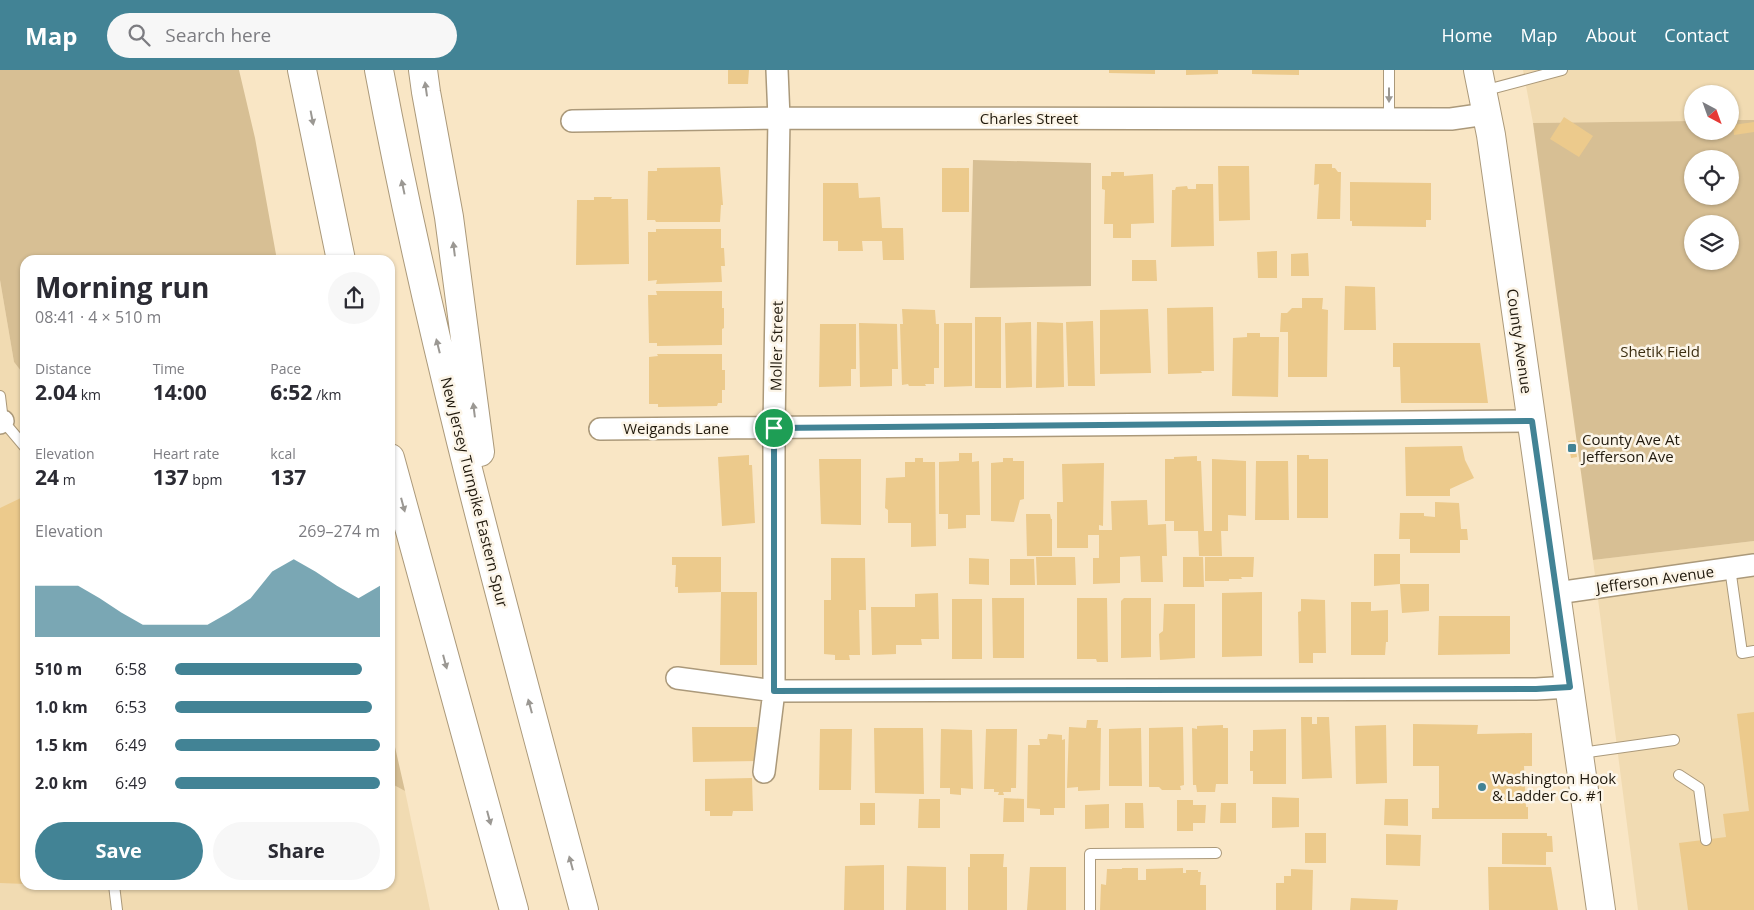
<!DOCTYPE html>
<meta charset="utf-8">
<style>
:root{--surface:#fff;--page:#f7f7f7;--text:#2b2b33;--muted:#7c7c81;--accent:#428395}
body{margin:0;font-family:"Open Sans",sans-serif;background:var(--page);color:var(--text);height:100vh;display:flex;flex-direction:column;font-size:19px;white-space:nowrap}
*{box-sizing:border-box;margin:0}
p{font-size:16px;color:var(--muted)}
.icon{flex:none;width:28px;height:28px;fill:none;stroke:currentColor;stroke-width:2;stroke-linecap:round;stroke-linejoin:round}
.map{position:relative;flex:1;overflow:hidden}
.details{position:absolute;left:20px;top:185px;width:375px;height:635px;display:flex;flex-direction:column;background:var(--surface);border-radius:15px;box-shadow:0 1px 4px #0004}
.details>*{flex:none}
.needle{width:32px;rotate:139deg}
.buttons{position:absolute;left:1684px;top:15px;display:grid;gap:10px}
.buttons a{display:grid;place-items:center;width:55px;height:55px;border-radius:50%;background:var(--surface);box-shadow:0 1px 4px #0004;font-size:25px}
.pin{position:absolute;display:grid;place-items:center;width:42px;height:42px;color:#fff;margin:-21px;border:2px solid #fff;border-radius:50%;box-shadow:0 1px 5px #0007}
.round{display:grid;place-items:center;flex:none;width:52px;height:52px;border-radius:26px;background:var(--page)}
.overview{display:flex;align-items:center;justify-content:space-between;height:85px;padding:0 15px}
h1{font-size:28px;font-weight:700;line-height:38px}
.figures{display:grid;grid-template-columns:repeat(3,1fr);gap:8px;height:85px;padding:5px 15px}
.figures div{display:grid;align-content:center}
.figures b{font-size:21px;font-weight:700}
.figures small{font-size:14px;font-weight:400}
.figures p{font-size:14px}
.chart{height:140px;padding:10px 15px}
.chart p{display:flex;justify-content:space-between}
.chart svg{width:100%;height:90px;margin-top:5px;fill:var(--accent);opacity:.7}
.cta{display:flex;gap:10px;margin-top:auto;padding:10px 15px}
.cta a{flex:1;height:58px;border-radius:30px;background:var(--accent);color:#fff;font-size:20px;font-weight:700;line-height:58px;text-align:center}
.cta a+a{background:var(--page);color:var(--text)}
ul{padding:0 15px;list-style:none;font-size:16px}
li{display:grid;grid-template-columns:80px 60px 1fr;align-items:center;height:38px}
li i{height:12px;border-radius:6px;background:var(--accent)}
header{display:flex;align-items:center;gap:30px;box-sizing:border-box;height:70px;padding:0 25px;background:var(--accent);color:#fff}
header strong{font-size:24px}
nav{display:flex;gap:28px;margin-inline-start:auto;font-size:18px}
.search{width:350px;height:45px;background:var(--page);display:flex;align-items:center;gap:12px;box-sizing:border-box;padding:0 18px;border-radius:28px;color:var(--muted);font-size:19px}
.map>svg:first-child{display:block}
.built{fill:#f1dbb2}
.green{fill:#d7bf94;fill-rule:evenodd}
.building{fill:#ecca8c}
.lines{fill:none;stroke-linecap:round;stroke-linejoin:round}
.lane-casing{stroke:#ab997a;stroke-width:12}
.street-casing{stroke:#ab997a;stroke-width:24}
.secondary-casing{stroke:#ab997a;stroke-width:30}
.highway-casing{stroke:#ab997a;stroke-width:30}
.lane{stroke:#fff;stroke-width:10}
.street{stroke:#fff;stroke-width:21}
.secondary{stroke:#fff;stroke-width:28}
.highway{stroke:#fff;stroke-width:28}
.oneway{fill:#9b9893}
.route-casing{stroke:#fff;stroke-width:10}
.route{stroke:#428395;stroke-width:6}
.poi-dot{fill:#428395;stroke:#fcf5e8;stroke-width:2}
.labels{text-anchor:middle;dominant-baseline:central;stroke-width:5;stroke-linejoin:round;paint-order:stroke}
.street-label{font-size:15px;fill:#211a0e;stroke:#fcf5e8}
.park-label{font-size:15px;fill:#3c2e12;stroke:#fcf5e8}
.poi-label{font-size:15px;fill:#211a0e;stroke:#fcf5e8;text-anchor:start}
</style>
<header>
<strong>Map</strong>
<div class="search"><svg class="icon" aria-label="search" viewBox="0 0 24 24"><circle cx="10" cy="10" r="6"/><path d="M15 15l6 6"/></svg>Search here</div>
<nav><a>Home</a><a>Map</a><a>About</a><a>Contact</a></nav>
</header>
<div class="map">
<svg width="1754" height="840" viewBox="0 0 1754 840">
<rect width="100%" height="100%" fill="#f9e6c5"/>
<path class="built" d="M 1523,0 L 1754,0 L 1754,50 L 1730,50 L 1730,24 L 1692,24 L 1692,51 L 1533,53 Z
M 0,210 L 14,292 L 25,306 L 25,815 L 390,815 L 390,713 L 405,721 L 430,840 L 0,840 Z
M 1754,471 L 1754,840 L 1638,840 L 1593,490 Z"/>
<path class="green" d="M 0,0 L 239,0 L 255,68 L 277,190 L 25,190 L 25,306 L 14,292 L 0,210 Z
M 1730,50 L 1754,50 L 1754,471 L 1593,490 L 1533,53 L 1692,51 L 1692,61 L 1730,61 ZM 1692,89 L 1730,89 L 1730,126 L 1692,126 ZM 1692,154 L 1730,154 L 1730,191 L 1692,191 Z
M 973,90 L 1091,93 L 1091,216 L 970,218 Z
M 390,655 L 405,721 L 390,713 Z"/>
<path class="building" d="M 728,0 L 749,0 L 748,14 L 728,14 Z
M 1109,0 L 1155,0 L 1155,4 L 1109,3 Z
M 1186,0 L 1218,0 L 1218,4 L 1186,5 Z
M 1252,0 L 1299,0 L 1299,5 L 1252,4 Z
M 1564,47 L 1593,66 L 1579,87 L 1550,69 Z
M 1754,52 L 1754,62 L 1734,65 L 1733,55 Z
M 1315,94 L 1332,94 L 1332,98 L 1335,98 L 1338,102 L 1341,102 L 1340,149 L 1317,149 L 1319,114 L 1314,115 Z
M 1218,96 L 1249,96 L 1250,150 L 1219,151 Z
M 720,97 L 723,135 L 721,135 L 720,152 L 656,152 L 655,150 L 647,150 L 648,101 L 657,101 L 657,98 Z
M 942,98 L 969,98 L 969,142 L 942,142 Z
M 1111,102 L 1124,102 L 1124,106 L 1153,104 L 1154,153 L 1131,154 L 1131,168 L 1113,168 L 1113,154 L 1104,154 L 1105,120 L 1102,119 L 1102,106 L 1111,106 Z
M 1350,112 L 1431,113 L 1431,150 L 1426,150 L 1426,157 L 1352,156 L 1352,151 L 1350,151 Z
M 823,113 L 858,113 L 859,128 L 880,127 L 882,158 L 903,158 L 904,190 L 883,190 L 882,171 L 862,171 L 863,181 L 838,181 L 838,171 L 823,171 Z
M 1196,114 L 1213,114 L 1214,176 L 1171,177 L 1172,120 L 1175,120 L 1176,117 L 1187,116 L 1188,119 L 1196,119 Z
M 594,127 L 612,127 L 611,129 L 628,129 L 629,194 L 576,195 L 577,130 L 594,130 Z
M 656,159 L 721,159 L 721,178 L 724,178 L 725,196 L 721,196 L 722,212 L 656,214 L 657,210 L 648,211 L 648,162 L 656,162 Z
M 1277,181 L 1277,208 L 1258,208 L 1257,182 Z
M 1308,183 L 1309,206 L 1291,206 L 1291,184 Z
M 1132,190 L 1156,190 L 1157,211 L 1132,211 Z
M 1345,216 L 1375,217 L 1376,260 L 1344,260 Z
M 656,221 L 722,221 L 722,238 L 724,238 L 724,258 L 722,259 L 722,275 L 657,276 L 657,273 L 649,273 L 648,225 L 657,225 Z
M 1302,228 L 1323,228 L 1322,239 L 1328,240 L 1327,307 L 1288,307 L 1288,262 L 1280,262 L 1281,243 L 1287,243 L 1292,238 L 1302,238 Z
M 1213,237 L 1214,301 L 1201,301 L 1202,303 L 1168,304 L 1167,238 Z
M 902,239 L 935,240 L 936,254 L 939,254 L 939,298 L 934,298 L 934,314 L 925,314 L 926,316 L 909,316 L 908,314 L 902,315 L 900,254 L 903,254 Z
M 1148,239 L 1151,303 L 1100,304 L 1100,240 Z
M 975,247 L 1001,247 L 1001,318 L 975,318 Z
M 1093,251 L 1095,316 L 1068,316 L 1066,252 Z
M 1031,252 L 1032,317 L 1006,318 L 1005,253 Z
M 1037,252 L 1063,253 L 1064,317 L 1036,318 Z
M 859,253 L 897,254 L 898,299 L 892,299 L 892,316 L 860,317 Z
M 944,253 L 972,253 L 972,316 L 944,317 Z
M 820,254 L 856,254 L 856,299 L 851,299 L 851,316 L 819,317 Z
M 1247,263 L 1260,263 L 1260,267 L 1279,267 L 1278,327 L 1232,326 L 1233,268 L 1247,267 Z
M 1393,273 L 1480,273 L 1488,333 L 1401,333 L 1400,297 L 1393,297 Z
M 657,284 L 722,284 L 722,300 L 725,300 L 725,320 L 722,320 L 722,333 L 718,333 L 717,336 L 658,337 L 658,334 L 649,334 L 649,287 L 658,286 Z
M 1575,370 L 1577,387 L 1571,388 L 1568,371 Z
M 1462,376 L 1465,390 L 1474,408 L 1450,419 L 1450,426 L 1406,426 L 1405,377 Z
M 959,383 L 972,383 L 972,392 L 979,391 L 980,445 L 966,445 L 966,458 L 948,459 L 948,444 L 939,444 L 939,392 L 959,391 Z
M 749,385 L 749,395 L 752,395 L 755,453 L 722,456 L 718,387 Z
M 1297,385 L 1309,385 L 1309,389 L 1328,389 L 1328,448 L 1297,448 Z
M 1197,386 L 1197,391 L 1201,391 L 1204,461 L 1212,461 L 1212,389 L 1246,391 L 1246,446 L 1228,445 L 1228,461 L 1221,461 L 1222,486 L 1199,486 L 1198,461 L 1174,461 L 1174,451 L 1165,451 L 1165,389 L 1174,389 L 1174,387 Z
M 915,388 L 923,388 L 923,392 L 935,392 L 936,476 L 911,477 L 911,453 L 888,453 L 888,440 L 885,438 L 886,408 L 905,407 L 905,392 L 915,392 Z
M 1003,388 L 1013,388 L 1013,391 L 1024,391 L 1024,429 L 1020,430 L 1014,452 L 991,451 L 991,393 L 1003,392 Z
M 819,389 L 861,389 L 861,455 L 821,454 Z
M 1256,391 L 1288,391 L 1289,450 L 1255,450 Z
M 1104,393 L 1103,456 L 1099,455 L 1099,460 L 1112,460 L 1111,431 L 1147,430 L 1148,455 L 1166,454 L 1167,486 L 1162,486 L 1163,512 L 1141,512 L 1140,486 L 1120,487 L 1120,513 L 1093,514 L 1093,488 L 1099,488 L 1099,465 L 1088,465 L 1088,478 L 1057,478 L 1057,432 L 1063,432 L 1062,394 Z
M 25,426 L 25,814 L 0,813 L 0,438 Z
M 1435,432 L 1459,433 L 1461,459 L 1467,459 L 1468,470 L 1460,470 L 1460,483 L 1410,483 L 1410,469 L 1399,469 L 1400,443 L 1424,443 L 1424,446 L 1435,447 Z
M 1026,444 L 1050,444 L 1051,449 L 1052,449 L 1052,486 L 1027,486 Z
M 1374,484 L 1400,484 L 1400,514 L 1374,516 Z
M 672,487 L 721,487 L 721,522 L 678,523 L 678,517 L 675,517 L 676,495 L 672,495 Z
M 1036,487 L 1075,487 L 1076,515 L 1037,515 Z
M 1183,487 L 1203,487 L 1204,517 L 1183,517 Z
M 1205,487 L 1254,487 L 1253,507 L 1241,507 L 1242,509 L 1229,509 L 1229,511 L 1205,511 Z
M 831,488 L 865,488 L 866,540 L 859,540 L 860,585 L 849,585 L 850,590 L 835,590 L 835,585 L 824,584 L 824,530 L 831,530 Z
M 969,488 L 989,489 L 989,515 L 969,514 Z
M 1010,489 L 1034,489 L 1035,515 L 1010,515 Z
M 1400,514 L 1429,514 L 1429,541 L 1402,543 Z
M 721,522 L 757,522 L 757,595 L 720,595 Z
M 1262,522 L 1262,586 L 1222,587 L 1222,523 Z
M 938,523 L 939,569 L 921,569 L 922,575 L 896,575 L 896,584 L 872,585 L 871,537 L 915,537 L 915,524 Z
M 992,528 L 1024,528 L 1024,588 L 993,588 Z
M 1077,528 L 1107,528 L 1108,592 L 1097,592 L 1096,589 L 1077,589 Z
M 1124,528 L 1151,528 L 1151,587 L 1121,588 L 1121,531 Z
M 952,529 L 982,529 L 982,589 L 952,589 Z
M 1301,529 L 1325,530 L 1326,583 L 1313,583 L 1313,593 L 1299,593 L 1298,542 L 1301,541 Z
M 1351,532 L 1371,532 L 1371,541 L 1388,540 L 1388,572 L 1386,572 L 1385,585 L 1351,585 Z
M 1164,534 L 1195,534 L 1195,588 L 1160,590 L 1159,564 L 1163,561 Z
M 1439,546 L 1510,546 L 1510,584 L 1438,585 Z
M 1754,642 L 1754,840 L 1688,840 L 1679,773 L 1726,767 L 1723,744 L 1749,741 L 1737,644 Z
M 1301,647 L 1312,647 L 1312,654 L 1317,654 L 1317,647 L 1329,647 L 1332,708 L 1302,709 Z
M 1087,650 L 1098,650 L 1097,658 L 1101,658 L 1100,720 L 1078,721 L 1078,717 L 1067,718 L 1069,657 L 1086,658 Z
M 1413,654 L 1478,655 L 1477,664 L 1532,663 L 1532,696 L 1524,696 L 1526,737 L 1528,737 L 1528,749 L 1432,749 L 1432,738 L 1439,738 L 1439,696 L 1413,696 Z
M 1223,655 L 1223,658 L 1228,658 L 1228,714 L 1216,714 L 1215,722 L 1197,722 L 1196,715 L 1193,715 L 1192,658 L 1197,659 L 1197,656 Z
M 1386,655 L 1387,713 L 1356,714 L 1355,656 Z
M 692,657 L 757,657 L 758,691 L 693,692 Z
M 1183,657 L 1184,715 L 1180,716 L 1181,720 L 1162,720 L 1159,717 L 1149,717 L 1149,658 Z
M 874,658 L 923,658 L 924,724 L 875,723 Z
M 1141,658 L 1142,716 L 1109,716 L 1109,659 Z
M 820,659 L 852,659 L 851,720 L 819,720 Z
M 941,659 L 972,660 L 973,719 L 961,718 L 961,725 L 950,724 L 950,718 L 940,718 Z
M 986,659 L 1017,659 L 1016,718 L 1011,718 L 1011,722 L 1003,722 L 1004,725 L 998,725 L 999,722 L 994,722 L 994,719 L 984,719 Z
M 1286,659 L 1286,714 L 1253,714 L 1253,701 L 1250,701 L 1250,681 L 1253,681 L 1253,660 Z
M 1048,664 L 1062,665 L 1062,670 L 1065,669 L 1065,738 L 1054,738 L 1054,745 L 1040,745 L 1040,739 L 1027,738 L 1028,675 L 1040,675 L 1039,669 L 1047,669 Z
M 752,708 L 753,741 L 733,741 L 732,746 L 710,746 L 710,741 L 705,741 L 705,709 Z
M 1272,727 L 1299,728 L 1299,757 L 1272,758 Z
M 1004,728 L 1024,729 L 1024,752 L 1003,752 Z
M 919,729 L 940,729 L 940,758 L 918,758 Z
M 1385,729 L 1408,729 L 1408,756 L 1384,755 Z
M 1177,730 L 1193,730 L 1193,735 L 1206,735 L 1205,753 L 1193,753 L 1193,761 L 1177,761 Z
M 860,733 L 875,733 L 875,755 L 860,755 Z
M 1125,733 L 1143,733 L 1144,758 L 1125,758 Z
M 1221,733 L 1236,733 L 1236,753 L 1220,753 Z
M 1109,734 L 1109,758 L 1085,759 L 1085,735 Z
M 1305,763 L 1326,763 L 1326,793 L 1305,793 Z
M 1502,763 L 1547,763 L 1547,766 L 1552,766 L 1553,782 L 1546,782 L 1546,795 L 1502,794 Z
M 1386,764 L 1421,765 L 1420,796 L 1386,795 Z
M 970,784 L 1004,784 L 1003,797 L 1007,797 L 1007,840 L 968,840 L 968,797 L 970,797 Z
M 884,795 L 884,840 L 844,840 L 845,796 Z
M 907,796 L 946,797 L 946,840 L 906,840 Z
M 1030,797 L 1066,797 L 1066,840 L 1027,840 Z
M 1488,797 L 1551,797 L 1558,840 L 1489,840 Z
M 1122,798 L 1138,798 L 1138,810 L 1146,810 L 1146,799 L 1183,798 L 1183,803 L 1186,803 L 1186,800 L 1198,800 L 1198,802 L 1201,802 L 1200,815 L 1206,815 L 1206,840 L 1100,840 L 1101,814 L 1106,815 L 1107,799 L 1122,799 Z
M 1291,799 L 1313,800 L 1312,840 L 1276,840 L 1276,813 L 1284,813 L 1284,806 L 1291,806 Z
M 1351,828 L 1398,830 L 1397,840 L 1350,840 Z"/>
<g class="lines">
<defs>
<path id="lane" d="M 1389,0 L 1389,49
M 1483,21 L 1562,0
M 0,326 L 3,351 L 25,377
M 1730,498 L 1742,583 L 1754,581
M 1581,683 L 1674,670
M 1679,705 L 1699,718 L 1706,770
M 114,815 L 117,840
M 1090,840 L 1090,784 L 1216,783"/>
<path id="street" d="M 572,51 L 779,48 L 1451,49 L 1486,44
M 0,353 L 3,351
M 600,359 L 1532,351
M 1557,523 L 1754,495
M 677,608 L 774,621 L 1536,619 L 1570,617
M 764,702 L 774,621 L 774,358 L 779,48 L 777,0"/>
<path id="secondary" d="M 1478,0 L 1491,65 L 1601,840"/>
<path id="highway" d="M 302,0 L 341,190
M 379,0 C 432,283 510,562 584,840
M 423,0 L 426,22 L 449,147 L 480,382
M 390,388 L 514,840"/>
</defs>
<use href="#lane" class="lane-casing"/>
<use href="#street" class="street-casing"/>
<use href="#secondary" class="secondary-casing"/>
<use href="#highway" class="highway-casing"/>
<use href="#lane" class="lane"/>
<use href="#street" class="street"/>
<use href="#secondary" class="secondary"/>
<use href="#highway" class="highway"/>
</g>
<defs><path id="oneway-solid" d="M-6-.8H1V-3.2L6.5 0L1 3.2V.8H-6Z" transform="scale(1.25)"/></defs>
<g class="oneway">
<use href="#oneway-solid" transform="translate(426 19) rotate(-98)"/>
<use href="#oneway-solid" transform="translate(1389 25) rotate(90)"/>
<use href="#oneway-solid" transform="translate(312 48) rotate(79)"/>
<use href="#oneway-solid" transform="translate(403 117) rotate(-102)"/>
<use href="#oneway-solid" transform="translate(454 179) rotate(-97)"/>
<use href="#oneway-solid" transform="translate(438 276) rotate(-104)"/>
<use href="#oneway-solid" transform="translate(474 340) rotate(-97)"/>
<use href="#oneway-solid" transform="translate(403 435) rotate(75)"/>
<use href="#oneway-solid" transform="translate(445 592) rotate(75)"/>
<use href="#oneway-solid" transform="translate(530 636) rotate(-105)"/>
<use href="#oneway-solid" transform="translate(489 748) rotate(75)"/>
<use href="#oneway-solid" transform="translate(571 793) rotate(-105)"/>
</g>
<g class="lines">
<defs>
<path id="route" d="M 1532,351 L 1570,617 L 1536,619 L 774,621 L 774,358 Z"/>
</defs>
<use href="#route" class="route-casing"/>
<use href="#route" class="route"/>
</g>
<g class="poi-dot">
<rect x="1567" y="373" width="10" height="10" rx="2.5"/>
<circle cx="1482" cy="717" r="5"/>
</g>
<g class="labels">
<g class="street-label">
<text x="1029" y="48">Charles Street</text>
<text transform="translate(1520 271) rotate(82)">County Avenue</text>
<text transform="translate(776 276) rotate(-89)">Moller Street</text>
<text x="676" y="358">Weigands Lane</text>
<text transform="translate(475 422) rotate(76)">New Jersey Turnpike Eastern Spur</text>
<text transform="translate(1655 509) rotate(-8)">Jefferson Avenue</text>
</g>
<g class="park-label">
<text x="1660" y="281">Shetik Field</text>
</g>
<g class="poi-label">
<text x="1582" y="369">County Ave At<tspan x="1582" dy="17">Jefferson Ave</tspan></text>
<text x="1492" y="708">Washington Hook<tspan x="1492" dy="17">&amp; Ladder Co. #1</tspan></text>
</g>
</g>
</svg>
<div class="buttons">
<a><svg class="needle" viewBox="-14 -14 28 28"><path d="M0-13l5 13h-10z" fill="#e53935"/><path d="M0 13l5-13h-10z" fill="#7c7c81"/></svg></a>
<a><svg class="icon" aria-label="locate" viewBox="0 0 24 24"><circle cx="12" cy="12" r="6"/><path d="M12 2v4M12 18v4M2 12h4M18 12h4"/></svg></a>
<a><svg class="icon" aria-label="layers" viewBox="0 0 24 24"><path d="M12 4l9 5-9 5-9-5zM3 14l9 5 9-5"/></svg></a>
</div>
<div class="pin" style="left:774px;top:358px;background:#1e9e55"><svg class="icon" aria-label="arrive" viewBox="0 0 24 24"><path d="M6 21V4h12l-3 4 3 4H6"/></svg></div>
<section class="details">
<div class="overview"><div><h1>Morning run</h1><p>08:41 · 4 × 510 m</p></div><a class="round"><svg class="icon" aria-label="share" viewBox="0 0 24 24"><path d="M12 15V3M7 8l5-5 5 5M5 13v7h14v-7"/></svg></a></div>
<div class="figures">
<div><p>Distance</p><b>2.04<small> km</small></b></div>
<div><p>Time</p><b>14:00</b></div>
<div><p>Pace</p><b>6:52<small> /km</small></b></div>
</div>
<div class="figures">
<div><p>Elevation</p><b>24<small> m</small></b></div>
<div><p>Heart rate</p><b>137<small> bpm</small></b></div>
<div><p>kcal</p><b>137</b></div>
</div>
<div class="chart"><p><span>Elevation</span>269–274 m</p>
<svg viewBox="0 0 160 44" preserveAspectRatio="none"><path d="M0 44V19L10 19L20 19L30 25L40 32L50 38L60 38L70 38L80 38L90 32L100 25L110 12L120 6L130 12L140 19L150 25L160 19V44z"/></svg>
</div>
<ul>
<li><b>510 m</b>6:58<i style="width:91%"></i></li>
<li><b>1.0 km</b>6:53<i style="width:96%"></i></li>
<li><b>1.5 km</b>6:49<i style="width:100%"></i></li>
<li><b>2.0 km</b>6:49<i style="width:100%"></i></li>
</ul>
<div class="cta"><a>Save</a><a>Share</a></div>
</section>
</div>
